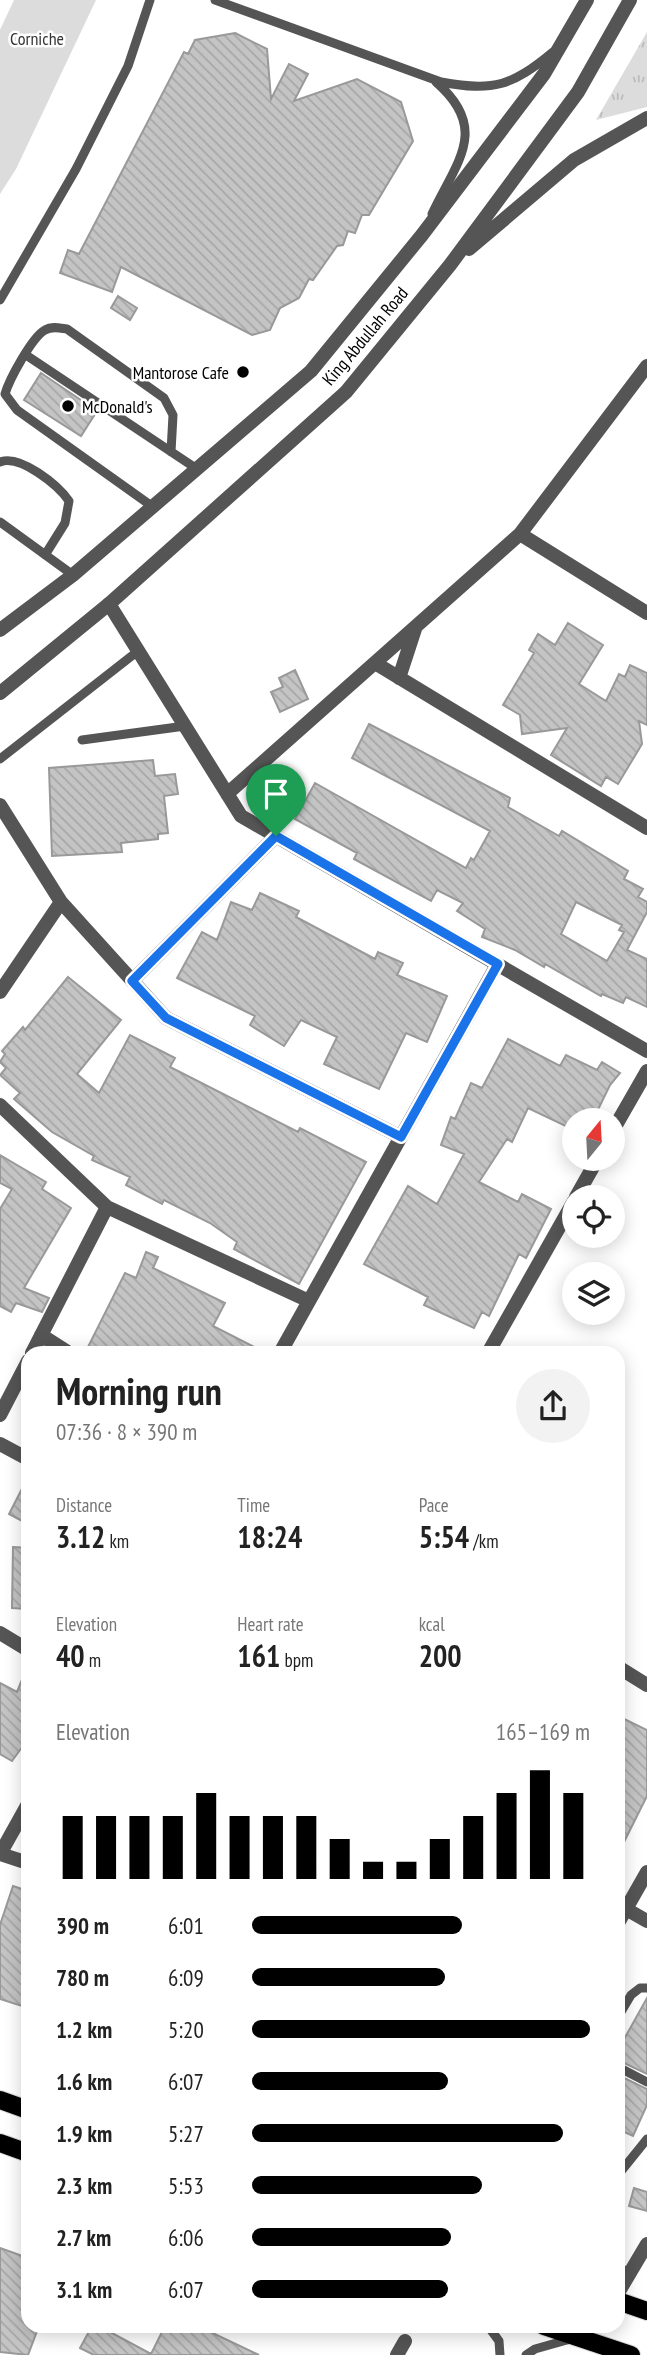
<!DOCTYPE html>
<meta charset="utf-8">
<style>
:root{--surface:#fff;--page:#f2f2f2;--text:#222;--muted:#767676;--accent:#000}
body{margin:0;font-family:"PT Sans Narrow",sans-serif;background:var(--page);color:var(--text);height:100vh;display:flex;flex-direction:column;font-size:26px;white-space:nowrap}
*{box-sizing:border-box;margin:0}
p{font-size:23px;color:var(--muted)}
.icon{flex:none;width:38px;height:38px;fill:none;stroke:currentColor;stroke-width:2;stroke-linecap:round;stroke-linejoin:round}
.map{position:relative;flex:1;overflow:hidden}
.details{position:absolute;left:21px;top:1346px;width:604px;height:987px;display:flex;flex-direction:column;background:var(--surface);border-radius:21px;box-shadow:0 4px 18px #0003}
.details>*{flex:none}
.needle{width:46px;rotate:18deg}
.fabs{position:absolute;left:562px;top:1108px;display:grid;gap:14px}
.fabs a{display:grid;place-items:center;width:63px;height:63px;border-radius:50%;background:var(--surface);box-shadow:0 4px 18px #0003;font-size:35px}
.pin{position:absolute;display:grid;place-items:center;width:60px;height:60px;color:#fff;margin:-72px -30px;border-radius:50% 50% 50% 0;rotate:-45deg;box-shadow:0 0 7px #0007}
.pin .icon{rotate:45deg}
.round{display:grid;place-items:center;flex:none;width:74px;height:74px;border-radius:37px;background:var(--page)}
.summary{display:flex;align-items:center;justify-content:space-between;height:119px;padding:0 35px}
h1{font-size:38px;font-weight:700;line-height:52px}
.figures{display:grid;grid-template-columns:repeat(3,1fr);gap:10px;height:119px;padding:7px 35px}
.figures div{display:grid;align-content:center}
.figures b{font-size:30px;font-weight:700}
.figures small{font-size:19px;font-weight:400}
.figures p{font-size:19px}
.chart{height:196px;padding:14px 35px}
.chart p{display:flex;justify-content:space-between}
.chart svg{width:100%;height:126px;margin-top:7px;stroke:var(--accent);stroke-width:6}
ul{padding:0 35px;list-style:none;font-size:23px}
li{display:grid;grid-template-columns:112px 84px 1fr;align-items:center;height:52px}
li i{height:18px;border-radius:9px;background:var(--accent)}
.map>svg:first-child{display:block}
.grass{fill:url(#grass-tufts)}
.park{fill:#dcdcdc}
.building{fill:url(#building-back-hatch);stroke:#999;stroke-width:2;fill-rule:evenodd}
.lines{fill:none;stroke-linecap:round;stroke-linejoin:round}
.primary-casing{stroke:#dbdbdb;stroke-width:20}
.service{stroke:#555;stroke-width:9}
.minor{stroke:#555;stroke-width:14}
.tertiary{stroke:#555;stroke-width:14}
.primary{stroke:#000;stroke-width:18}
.route-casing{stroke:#fff;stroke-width:14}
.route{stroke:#1a73e8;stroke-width:9}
.poi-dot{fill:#000;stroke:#fff;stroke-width:2.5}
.labels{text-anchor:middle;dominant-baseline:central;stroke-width:5;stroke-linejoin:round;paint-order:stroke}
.park-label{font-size:18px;fill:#333;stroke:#fff}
.street-label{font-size:18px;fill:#000;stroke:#fff}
.poi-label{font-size:18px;fill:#000;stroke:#fff;text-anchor:end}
</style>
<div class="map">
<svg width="647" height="2355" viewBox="0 0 647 2355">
<defs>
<pattern id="grass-tufts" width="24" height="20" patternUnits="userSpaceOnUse" patternTransform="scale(1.75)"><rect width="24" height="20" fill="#dcdcdc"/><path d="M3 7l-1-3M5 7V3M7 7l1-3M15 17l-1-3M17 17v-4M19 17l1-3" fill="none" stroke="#bbb"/></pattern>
<pattern id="building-back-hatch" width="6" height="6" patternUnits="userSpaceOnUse" patternTransform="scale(1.75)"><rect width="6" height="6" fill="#c4c4c4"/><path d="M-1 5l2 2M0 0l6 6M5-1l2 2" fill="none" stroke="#a7a7a7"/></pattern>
</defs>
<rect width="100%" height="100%" fill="#fff"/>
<path class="grass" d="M 647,32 L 647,107 L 596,120 Z"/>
<path class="park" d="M 14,0 L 96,0 L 16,169 L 0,194 L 0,30 Z"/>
<path class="building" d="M 235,33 L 267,49 L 271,99 L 289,64 L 308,74 L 294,101 L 357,79 L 401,102 L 413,141 L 369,215 L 362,215 L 355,233 L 348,231 L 343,245 L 337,246 L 313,280 L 309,279 L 299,298 L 280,308 L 270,330 L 252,335 L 121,267 L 112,292 L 60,273 L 68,250 L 79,254 L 184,52 L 188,54 L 195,40 Z
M 118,296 L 137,308 L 130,320 L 111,308 Z
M 41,373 L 97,411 L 81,436 L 24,400 Z
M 568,623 L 603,645 L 579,684 L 606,701 L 619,674 L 625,677 L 630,665 L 647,673 L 647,725 L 639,721 L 642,744 L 618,784 L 606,777 L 601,786 L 551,755 L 567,728 L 522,734 L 520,715 L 503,705 L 534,653 L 529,650 L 538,634 L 555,645 Z
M 295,670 L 308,699 L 280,712 L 271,692 L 283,687 L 279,678 Z
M 369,724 L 510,798 L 508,807 L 559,836 L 562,831 L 628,871 L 624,879 L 643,889 L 638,897 L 647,902 L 647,912 L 627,950 L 647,959 L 647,1007 L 626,997 L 623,1003 L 602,994 L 601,996 L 545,964 L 544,967 L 515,950 L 482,937 L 485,929 L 457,911 L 463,903 L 437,890 L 431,901 L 354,859 L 357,853 L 295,819 L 315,783 L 466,868 L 471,858 L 474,860 L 490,831 L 352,758 ZM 576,902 L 622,925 L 619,930 L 624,932 L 607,961 L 561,934 Z
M 153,760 L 155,776 L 175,774 L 178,794 L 164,796 L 168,833 L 158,834 L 158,839 L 121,843 L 122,852 L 52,856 L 49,768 Z
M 260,893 L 299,911 L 296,917 L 375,959 L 378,952 L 403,963 L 397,975 L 447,996 L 427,1042 L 406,1033 L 379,1089 L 324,1064 L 337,1037 L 301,1020 L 284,1046 L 250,1025 L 255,1016 L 177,978 L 202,932 L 217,940 L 231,902 L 252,910 Z
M 68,977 L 121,1020 L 77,1074 L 99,1093 L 130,1035 L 175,1058 L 170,1067 L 298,1132 L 300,1128 L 366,1162 L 299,1284 L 234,1249 L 237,1242 L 210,1223 L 164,1200 L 162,1204 L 126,1185 L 130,1177 L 92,1160 L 94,1156 L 52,1132 L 14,1099 L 20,1093 L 0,1075 L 6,1068 L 0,1062 L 5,1054 L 2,1051 L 23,1027 L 25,1030 Z
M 508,1039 L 560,1066 L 566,1055 L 597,1070 L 602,1062 L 620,1073 L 610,1085 L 593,1120 L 574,1120 L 574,1130 L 528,1108 L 512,1142 L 507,1139 L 479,1182 L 518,1202 L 522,1194 L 551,1209 L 526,1258 L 519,1254 L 489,1316 L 482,1312 L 474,1328 L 424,1305 L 428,1297 L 364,1264 L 408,1186 L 437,1204 L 464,1154 L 441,1145 L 451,1117 L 455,1119 L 471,1083 L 482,1088 Z
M 0,1155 L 46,1182 L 42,1189 L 71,1208 L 24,1288 L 49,1298 L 42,1312 L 16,1303 L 11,1312 L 0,1306 L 0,1209 L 12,1189 L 0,1183 Z
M 146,1252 L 158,1257 L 153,1268 L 225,1303 L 213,1326 L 266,1353 L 96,1353 L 87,1349 L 125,1273 L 136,1278 Z
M 28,1477 L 28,1524 L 9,1514 Z
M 13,1547 L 28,1548 L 28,1609 L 12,1608 Z
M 28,1665 L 28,1739 L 12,1761 L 0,1754 L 0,1683 L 17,1692 Z
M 618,1716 L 647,1730 L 647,1796 L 618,1854 Z
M 13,1886 L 28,1891 L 28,2008 L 0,1999 L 0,1925 Z
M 647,1998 L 647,2074 L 618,2060 L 618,2050 Z
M 618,2075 L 647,2089 L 647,2105 L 633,2136 L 618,2129 Z
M 634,2188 L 647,2192 L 647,2211 L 629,2206 Z
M 0,2248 L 28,2258 L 28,2326 L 39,2326 L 28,2355 L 0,2352 Z
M 92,2326 L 99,2326 L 151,2354 L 165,2326 L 198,2326 L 259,2355 L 94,2355 L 80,2348 Z"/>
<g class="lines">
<defs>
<path id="primary" d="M 0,2100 L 28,2110
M 0,2143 L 28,2153
M 618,2301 L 647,2311
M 544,2326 L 631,2355"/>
</defs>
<use href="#primary" class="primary-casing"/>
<path class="service" d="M 215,0 L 441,82 C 493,92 512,86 553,52
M 432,214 C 457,161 490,129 436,82
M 0,300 L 76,169 L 128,66 L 150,0
M 26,355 L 197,469
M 0,462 C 20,454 58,485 69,501 L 65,523 L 45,555
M 153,507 L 17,410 L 5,394 C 9,380 32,337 45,330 C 52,326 59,328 67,329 L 164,398 L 173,415 L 171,452
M 0,522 L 73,575
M 82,740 L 185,726
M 0,759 L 138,651
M 618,2017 L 631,1995 L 640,1988 L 647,1988
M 618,2067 L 647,2082
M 618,2175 L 647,2139
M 618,2265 L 629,2275
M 488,2326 L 499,2341 L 500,2355
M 526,2355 L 535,2349 L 574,2338"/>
<path class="minor" d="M 520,534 L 647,613
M 109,604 L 241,816 L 647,1051
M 375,663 L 647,828
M 399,678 L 415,629
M 227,794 L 520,534 L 647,366
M 0,805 L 61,902 L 166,1018 L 401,1137
M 132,981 L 276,836
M 0,992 L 61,902
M 0,1105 L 107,1207 L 309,1301
M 612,1132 L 647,1071
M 576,1197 L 598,1158
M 41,1335 L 69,1353
M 32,1353 L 107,1207
M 280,1353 L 497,965
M 488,1353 L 574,1201
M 0,1415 L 28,1361
M 0,1444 L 28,1459
M 0,1633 L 28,1650
M 618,1667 L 647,1685
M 0,1854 L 28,1804
M 0,1854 L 28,1863
M 626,1909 L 647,1921
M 618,1923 L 647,1872
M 618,2293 L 647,2244
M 397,2355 L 405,2341"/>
<path class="tertiary" d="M 469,249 L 574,160 L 647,118
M 0,630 L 73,575 L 311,371 L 422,235 L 544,74 L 587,0
M 0,693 L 109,604 L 346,392 L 450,265 L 578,92 L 630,0"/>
<use href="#primary" class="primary"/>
</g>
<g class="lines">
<defs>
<path id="route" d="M 276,836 L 498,964 L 401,1137 L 166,1018 L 132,981 Z"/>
</defs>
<use href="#route" class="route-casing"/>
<use href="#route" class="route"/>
</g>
<g class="poi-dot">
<circle cx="243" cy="372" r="7"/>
<circle cx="68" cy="406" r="7"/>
</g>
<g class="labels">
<g class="park-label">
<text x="37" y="38">Corniche</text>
</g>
<g class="street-label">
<text transform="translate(365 336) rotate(-50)">King Abdullah Road</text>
</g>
<g class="poi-label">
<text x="229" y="372">Mantorose Cafe</text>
<text x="82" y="406" text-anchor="start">McDonald's</text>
</g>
</g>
</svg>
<div class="fabs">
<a><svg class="needle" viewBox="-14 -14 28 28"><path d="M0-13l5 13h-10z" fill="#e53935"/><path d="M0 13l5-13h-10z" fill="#767676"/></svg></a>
<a><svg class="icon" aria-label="locate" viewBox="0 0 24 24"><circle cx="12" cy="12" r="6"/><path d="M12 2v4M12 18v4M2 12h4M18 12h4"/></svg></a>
<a><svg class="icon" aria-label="layers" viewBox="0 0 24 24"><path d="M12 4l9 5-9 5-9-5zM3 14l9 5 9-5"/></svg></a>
</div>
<div class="pin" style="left:276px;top:836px;background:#1e9e55"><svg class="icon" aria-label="arrive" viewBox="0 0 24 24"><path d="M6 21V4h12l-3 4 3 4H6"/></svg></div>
<section class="details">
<div class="summary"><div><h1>Morning run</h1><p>07:36 · 8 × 390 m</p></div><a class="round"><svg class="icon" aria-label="share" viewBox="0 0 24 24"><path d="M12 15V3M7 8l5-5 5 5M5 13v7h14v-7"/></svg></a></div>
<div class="figures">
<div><p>Distance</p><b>3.12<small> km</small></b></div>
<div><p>Time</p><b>18:24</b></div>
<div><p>Pace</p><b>5:54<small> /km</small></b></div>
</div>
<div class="figures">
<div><p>Elevation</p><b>40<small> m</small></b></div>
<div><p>Heart rate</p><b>161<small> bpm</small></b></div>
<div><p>kcal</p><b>200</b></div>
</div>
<div class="chart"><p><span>Elevation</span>165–169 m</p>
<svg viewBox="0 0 160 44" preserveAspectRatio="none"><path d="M5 44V22M15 44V22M25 44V22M35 44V22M45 44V14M55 44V22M65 44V22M75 44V22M85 44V30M95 44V38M105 44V38M115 44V30M125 44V22M135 44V14M145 44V6M155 44V14"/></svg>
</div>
<ul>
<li><b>390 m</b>6:01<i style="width:62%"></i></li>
<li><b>780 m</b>6:09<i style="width:57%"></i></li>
<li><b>1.2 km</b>5:20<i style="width:100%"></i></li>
<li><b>1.6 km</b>6:07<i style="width:58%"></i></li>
<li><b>1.9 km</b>5:27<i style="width:92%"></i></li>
<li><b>2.3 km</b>5:53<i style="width:68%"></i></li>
<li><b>2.7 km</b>6:06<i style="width:59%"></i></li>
<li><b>3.1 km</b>6:07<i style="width:58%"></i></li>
</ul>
</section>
</div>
